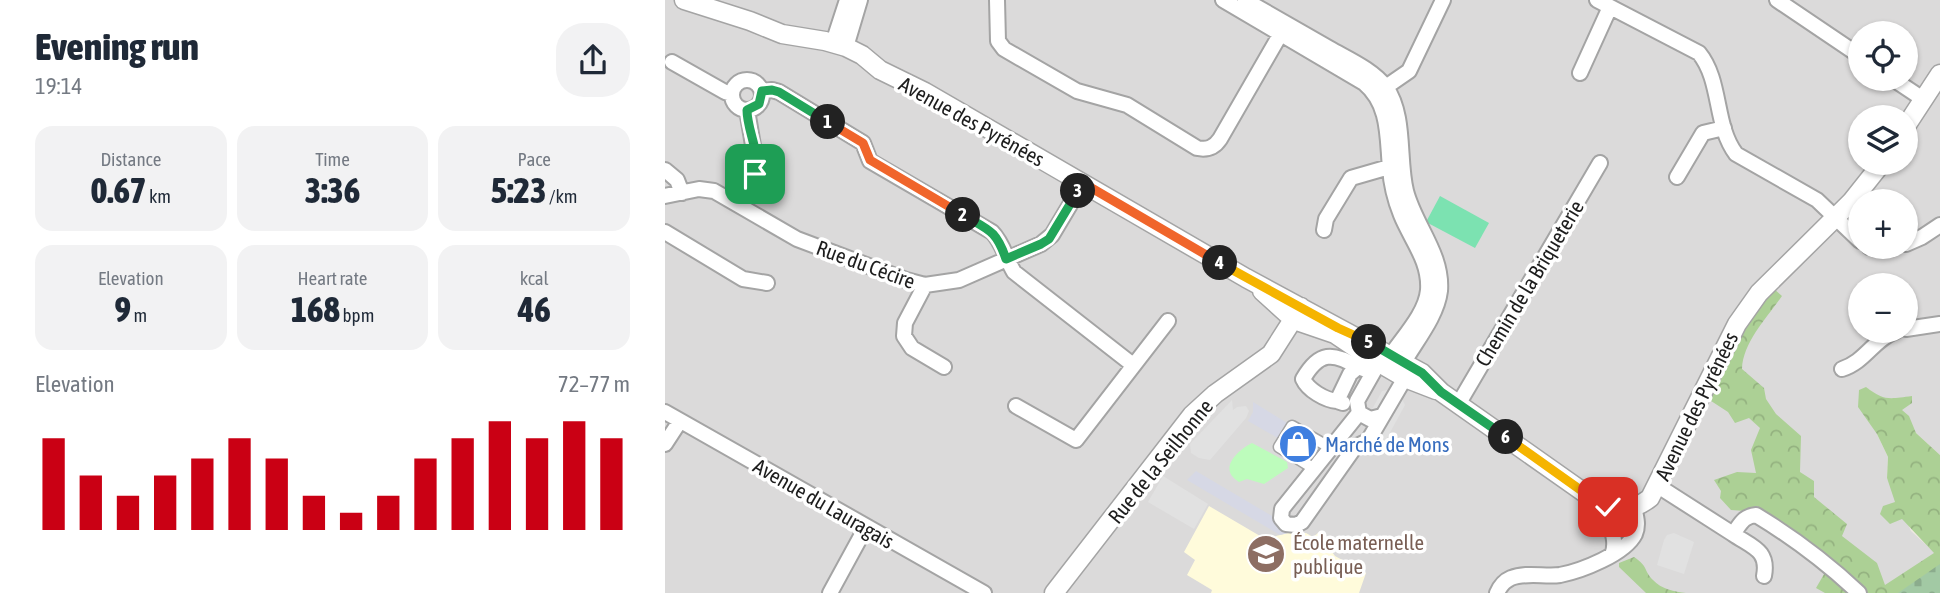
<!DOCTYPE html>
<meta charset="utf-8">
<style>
:root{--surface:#fff;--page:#f2f2f3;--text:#1f2937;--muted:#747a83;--accent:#ca0014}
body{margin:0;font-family:"Asap Condensed",sans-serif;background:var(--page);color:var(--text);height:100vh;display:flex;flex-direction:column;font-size:26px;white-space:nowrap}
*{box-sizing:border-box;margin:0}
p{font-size:23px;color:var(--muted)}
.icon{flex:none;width:38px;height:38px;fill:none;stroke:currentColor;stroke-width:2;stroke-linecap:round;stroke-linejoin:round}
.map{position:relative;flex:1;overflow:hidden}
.drawer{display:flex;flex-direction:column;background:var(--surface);width:665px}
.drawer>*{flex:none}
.controls{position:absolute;left:1183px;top:21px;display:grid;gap:14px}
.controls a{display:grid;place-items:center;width:70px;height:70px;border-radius:50%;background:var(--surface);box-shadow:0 2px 5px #0004;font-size:35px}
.pin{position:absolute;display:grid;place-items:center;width:60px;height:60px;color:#fff;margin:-30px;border-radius:14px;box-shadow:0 4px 10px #0006}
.km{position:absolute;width:35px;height:35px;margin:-18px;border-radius:50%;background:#222;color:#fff;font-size:19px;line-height:35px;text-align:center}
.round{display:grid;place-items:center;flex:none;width:74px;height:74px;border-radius:28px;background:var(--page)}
.summary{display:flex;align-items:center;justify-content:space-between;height:119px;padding:0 35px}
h1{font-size:38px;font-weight:800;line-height:52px}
.metrics{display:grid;grid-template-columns:repeat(3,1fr);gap:10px;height:119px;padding:7px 35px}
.metrics div{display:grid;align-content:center;border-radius:18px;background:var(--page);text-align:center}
.metrics b{font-size:35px;font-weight:800}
.metrics small{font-size:19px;font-weight:400}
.metrics p{font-size:19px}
.chart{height:196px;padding:14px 35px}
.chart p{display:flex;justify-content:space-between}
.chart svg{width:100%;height:126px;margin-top:7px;stroke:var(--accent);stroke-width:6}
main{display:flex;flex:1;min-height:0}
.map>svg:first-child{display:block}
.residential{fill:#dbdada;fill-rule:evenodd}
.education{fill:#fffbdb}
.forest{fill:url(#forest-crowns)}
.cemetery{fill:url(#cemetery-stones)}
.park{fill:#bdfcbc}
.pitch{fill:#7ce2b1}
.parking{fill:#e1e1e1}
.plaza{fill:#d6d8e5}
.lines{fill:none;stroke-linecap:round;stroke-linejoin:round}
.pedestrian-casing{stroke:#a4a4a4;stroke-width:13}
.minor-casing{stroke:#a4a4a4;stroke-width:18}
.tertiary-casing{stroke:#a4a4a4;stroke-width:21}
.pedestrian{stroke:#fff;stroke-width:10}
.minor{stroke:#fff;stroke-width:14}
.tertiary{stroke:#fff;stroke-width:18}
.split-1-casing{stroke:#fff;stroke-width:14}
.split-2-casing{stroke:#fff;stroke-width:14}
.split-3-casing{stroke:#fff;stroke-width:14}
.split-4-casing{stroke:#fff;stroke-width:14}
.split-5-casing{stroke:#fff;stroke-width:14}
.split-6-casing{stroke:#fff;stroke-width:14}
.split-7-casing{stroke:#fff;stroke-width:14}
.split-1{stroke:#22a559;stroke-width:9}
.split-2{stroke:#f0652b;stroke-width:9}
.split-3{stroke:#22a559;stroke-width:9}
.split-4{stroke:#f0652b;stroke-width:9}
.split-5{stroke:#f5b400;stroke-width:9}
.split-6{stroke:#22a559;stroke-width:9}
.split-7{stroke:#f5b400;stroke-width:9}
.labels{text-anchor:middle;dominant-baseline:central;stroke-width:7;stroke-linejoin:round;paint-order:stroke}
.street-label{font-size:21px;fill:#1d1d1d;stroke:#fff}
.shop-label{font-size:21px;fill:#366cbe;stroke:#fff;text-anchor:start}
.education-label{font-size:21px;fill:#785e54;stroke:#fff;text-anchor:start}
</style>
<main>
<section class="drawer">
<div class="summary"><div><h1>Evening run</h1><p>19:14</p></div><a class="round"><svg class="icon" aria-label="share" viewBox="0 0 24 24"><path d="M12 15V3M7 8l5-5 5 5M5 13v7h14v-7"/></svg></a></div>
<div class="metrics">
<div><p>Distance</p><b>0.67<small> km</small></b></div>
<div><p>Time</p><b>3:36</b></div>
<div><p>Pace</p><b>5:23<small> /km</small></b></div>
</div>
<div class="metrics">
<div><p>Elevation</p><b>9<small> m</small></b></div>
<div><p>Heart rate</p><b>168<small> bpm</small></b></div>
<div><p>kcal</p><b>46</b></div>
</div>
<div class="chart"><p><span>Elevation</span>72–77 m</p>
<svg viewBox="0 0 160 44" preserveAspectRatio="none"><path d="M5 44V12M15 44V25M25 44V32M35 44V25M45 44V19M55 44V12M65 44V19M75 44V32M85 44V38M95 44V32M105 44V19M115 44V12M125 44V6M135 44V12M145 44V6M155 44V12"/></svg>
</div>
</section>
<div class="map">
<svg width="1275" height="593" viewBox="0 0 1275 593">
<defs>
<pattern id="forest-crowns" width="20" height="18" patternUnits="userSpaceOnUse" patternTransform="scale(1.75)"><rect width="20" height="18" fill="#acd095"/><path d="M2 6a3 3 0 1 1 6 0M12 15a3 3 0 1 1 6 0" fill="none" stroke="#94b280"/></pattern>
<pattern id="cemetery-stones" width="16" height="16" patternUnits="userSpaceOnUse" patternTransform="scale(1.75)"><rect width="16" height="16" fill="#a2c9a4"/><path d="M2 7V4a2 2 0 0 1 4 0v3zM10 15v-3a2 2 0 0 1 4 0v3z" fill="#8bac8d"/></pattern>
</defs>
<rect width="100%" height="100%" fill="#efe9e2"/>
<path class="residential" d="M 0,0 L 1275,0 L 1275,455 L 1251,433 L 1212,434 L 1223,457 L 1222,478 L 1246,531 L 1270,553 L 1233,593 L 0,593 ZM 1195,33 L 1241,33 L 1241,79 L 1195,79 ZM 1195,117 L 1241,117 L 1241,163 L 1195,163 ZM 1195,201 L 1241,201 L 1241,247 L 1195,247 ZM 1195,285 L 1241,285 L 1241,331 L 1195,331 Z"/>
<path class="education" d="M 544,506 L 607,543 L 611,536 L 623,533 L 641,533 L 648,537 L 653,533 L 670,556 L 701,573 L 694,593 L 546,593 L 547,590 L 522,575 L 530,560 L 519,552 Z"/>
<path class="forest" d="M 1108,288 L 1117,296 C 1102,318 1078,342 1077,369 L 1099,388 L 1101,399 L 1111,414 L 1136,436 L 1135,472 L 1149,481 L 1149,497 L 1182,524 L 1177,536 L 1212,563 L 1220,585 L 1269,553 L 1237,519 L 1225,524 L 1215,514 L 1218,506 L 1230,502 L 1222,478 L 1223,457 L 1212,434 L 1193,407 L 1194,390 L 1201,387 C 1219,401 1224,399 1247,396 L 1247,403 L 1237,410 L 1244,416 L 1251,433 L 1275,455 L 1275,593 L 1160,593 L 1151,588 L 1162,569 L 1122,528 L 1092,506 L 1080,511 L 1066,510 L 1055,498 L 1056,491 L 1049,480 L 1072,472 L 1091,473 L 1086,450 L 1095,428 L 1084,418 L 1070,423 L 1063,412 L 1043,399 L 1082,320 Z
M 969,557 C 984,567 978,570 988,580 C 996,589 1010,592 1021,593 L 981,593 L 954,567 L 954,563 Z"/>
<path class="cemetery" d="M 1275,564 L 1275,593 L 1233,593 Z"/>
<path class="park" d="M 587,443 L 622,462 L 623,468 L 599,484 L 582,479 L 574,482 C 552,469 573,450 587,443 Z"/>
<path class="pitch" d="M 775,196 L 824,223 L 810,248 L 761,222 Z"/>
<path class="parking" d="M 729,389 L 734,393 L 740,405 L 716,449 L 704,415 L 717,391 Z
M 567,400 L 568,410 L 572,407 L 581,406 L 584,411 L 581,418 L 545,460 L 534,458 L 526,453 L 525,444 Z
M 498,476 L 543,504 L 529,529 L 483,502 Z
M 1009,533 L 1029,542 L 1019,574 L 992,565 L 999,540 L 1002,535 Z"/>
<path class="plaza" d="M 588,402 L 627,426 L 618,441 L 583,421 L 588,412 Z
M 531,471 L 607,516 L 611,524 L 623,533 L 615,535 L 522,480 Z"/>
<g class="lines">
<defs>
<path id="pedestrian" d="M 627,426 L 664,447 L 648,468 L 614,447 Z"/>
<path id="minor" d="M 332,0 L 333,41 L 339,49 L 412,91 L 462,105 L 532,148 C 542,150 549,148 555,139 L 619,28
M 558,0 L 699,83 C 725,105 722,137 725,168 C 726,184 730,200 736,215 C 746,240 765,261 763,290 C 761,313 739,336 726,355
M 580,0 C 608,16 636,32 664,48 C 683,59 707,69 721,87 C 741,116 733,159 741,191 C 750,226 778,254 775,291 C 772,316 751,341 739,362
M 932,0 L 1034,53 C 1057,81 1049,125 1071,154 L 1152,200 L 1195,241
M 1112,0 L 1195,56
M 168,43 L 182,0
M 181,47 L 195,0
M 7,62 L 60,92 L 67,94
M 915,73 L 945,7
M 1228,79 L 1258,99
M67 95a15 15 0 1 1 30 0a15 15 0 1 1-30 0Z
M 97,91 L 107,90 L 114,92 L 198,143 L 205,161 L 327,232 C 338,243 341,259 349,272 L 468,365
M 715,91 L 744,71 L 778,0
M 0,170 L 12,180 L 17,193
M 1012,177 L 1038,133 L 1059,128
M 0,196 L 34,189 L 49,191 L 132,239 L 241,280 L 260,285 L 294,280 L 376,244 L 387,235 L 418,183
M 73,204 L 92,169 L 82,110
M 659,230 L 661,219 L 686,178 L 731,165
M 0,232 L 78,279 L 102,283
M 1241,244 L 1257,237 L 1275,225
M 1204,247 L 1227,247
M 260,285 L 240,323 L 239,336 L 247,348 L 279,367
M 1241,329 L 1275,324
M 1177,369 C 1200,362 1209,339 1231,331
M 672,401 C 660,400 643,390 638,379 C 654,351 668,352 693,367
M 678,403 L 672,401 L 685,374 L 693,367 L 701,370
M 794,403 L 935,163
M 351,406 L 411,440 L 503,321
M 0,412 L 319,593
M 694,413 L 617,509 L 616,518 L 621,524 L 631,525 L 637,522 L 690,447 L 703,441 L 744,371
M 717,416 L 705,419 L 694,413 L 692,401 L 718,355
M 0,444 L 15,421
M 993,486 L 1068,534 C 1075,525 1078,516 1091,515 C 1129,538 1162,563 1194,593
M 943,507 C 942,523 954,539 947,555
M 1068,534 C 1087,547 1104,550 1099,576
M 165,593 L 201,527
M 832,593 C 835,586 839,581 846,578 C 861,572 880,577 895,575 C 916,571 960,554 970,534 C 974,525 971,516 969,507"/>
<path id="tertiary" d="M 19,0 L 85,21 L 117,34 L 160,41 L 181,47 L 197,55 L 215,70 L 260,92 L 581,278 L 757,373 L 776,392 L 931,501 C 951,511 967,512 985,498 L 1072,324 L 1094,293 L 1186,202 L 1217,163
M 1241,126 L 1275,74
M 597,291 L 629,320 L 670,334 L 704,357 L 740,378 L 771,390
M 389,593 L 527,415 L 550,394 L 606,354 L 636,307"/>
</defs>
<use href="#pedestrian" class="pedestrian-casing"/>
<use href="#minor" class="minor-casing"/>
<use href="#tertiary" class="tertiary-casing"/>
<use href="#pedestrian" class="pedestrian"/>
<use href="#minor" class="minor"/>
<use href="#tertiary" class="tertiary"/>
</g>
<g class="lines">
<defs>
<path id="split-1" d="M 90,174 C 96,153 82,131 82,110 L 94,104 L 97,91 L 107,90 L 114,92 L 163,122"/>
<path id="split-2" d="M 163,122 L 198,143 L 205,160 L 298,215"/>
<path id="split-3" d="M 298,215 C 324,230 331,230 341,259 L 376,244 L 384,239 L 413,191"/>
<path id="split-4" d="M 413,191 L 418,183 L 555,263"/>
<path id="split-5" d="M 555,263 L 673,328 L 704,342"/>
<path id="split-6" d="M 704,342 L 757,373 L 776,392 L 841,437"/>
<path id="split-7" d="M 841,437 L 931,501 L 943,507"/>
</defs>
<use href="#split-1" class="split-1-casing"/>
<use href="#split-2" class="split-2-casing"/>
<use href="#split-3" class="split-3-casing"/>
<use href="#split-4" class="split-4-casing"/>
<use href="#split-5" class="split-5-casing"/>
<use href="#split-6" class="split-6-casing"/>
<use href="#split-7" class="split-7-casing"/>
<use href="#split-1" class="split-1"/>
<use href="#split-2" class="split-2"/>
<use href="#split-3" class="split-3"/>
<use href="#split-4" class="split-4"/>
<use href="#split-5" class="split-5"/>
<use href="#split-6" class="split-6"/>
<use href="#split-7" class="split-7"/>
</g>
<defs>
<symbol id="shop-disc" viewBox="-11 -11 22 22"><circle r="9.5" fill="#3f7fe0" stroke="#fff"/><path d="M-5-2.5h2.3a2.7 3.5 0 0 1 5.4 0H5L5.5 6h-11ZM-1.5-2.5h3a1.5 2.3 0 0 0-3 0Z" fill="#fff"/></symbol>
<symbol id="school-disc" viewBox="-11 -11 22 22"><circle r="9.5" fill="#8d6e63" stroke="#fff"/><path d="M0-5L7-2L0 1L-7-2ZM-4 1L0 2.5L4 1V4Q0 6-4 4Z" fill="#fff"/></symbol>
</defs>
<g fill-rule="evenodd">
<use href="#shop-disc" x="611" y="422" width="44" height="44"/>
<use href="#school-disc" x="579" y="532" width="44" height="44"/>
</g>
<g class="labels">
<g class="street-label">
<text transform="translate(307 121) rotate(29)">Avenue des Pyrénées</text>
<text transform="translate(201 264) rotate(20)">Rue du Cécire</text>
<text transform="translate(864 283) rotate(-59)">Chemin de la Briqueterie</text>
<text transform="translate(1031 406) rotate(-64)">Avenue des Pyrénées</text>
<text transform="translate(495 461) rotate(-51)">Rue de la Seilhonne</text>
<text transform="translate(159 503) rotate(30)">Avenue du Lauragais</text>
</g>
<g class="shop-label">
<text x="660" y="444">Marché de Mons</text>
</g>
<g class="education-label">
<text x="628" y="542">École maternelle<tspan x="628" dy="24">publique</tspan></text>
</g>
</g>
</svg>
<div class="controls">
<a><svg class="icon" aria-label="locate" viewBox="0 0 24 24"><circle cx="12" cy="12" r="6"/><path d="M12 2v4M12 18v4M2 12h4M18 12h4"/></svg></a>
<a><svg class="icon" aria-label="layers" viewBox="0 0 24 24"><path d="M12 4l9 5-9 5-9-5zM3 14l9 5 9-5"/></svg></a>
<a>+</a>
<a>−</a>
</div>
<div class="pin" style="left:90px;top:174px;background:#1e9e55"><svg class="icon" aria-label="arrive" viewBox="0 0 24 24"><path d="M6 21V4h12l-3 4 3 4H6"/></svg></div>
<div class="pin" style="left:943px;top:507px;background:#d93025"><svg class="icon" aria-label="check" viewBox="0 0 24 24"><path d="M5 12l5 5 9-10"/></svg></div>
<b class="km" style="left:163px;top:122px">1</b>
<b class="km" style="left:298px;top:215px">2</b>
<b class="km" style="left:413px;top:191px">3</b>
<b class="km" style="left:555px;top:263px">4</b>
<b class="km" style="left:704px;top:342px">5</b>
<b class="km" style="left:841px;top:437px">6</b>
</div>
</main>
